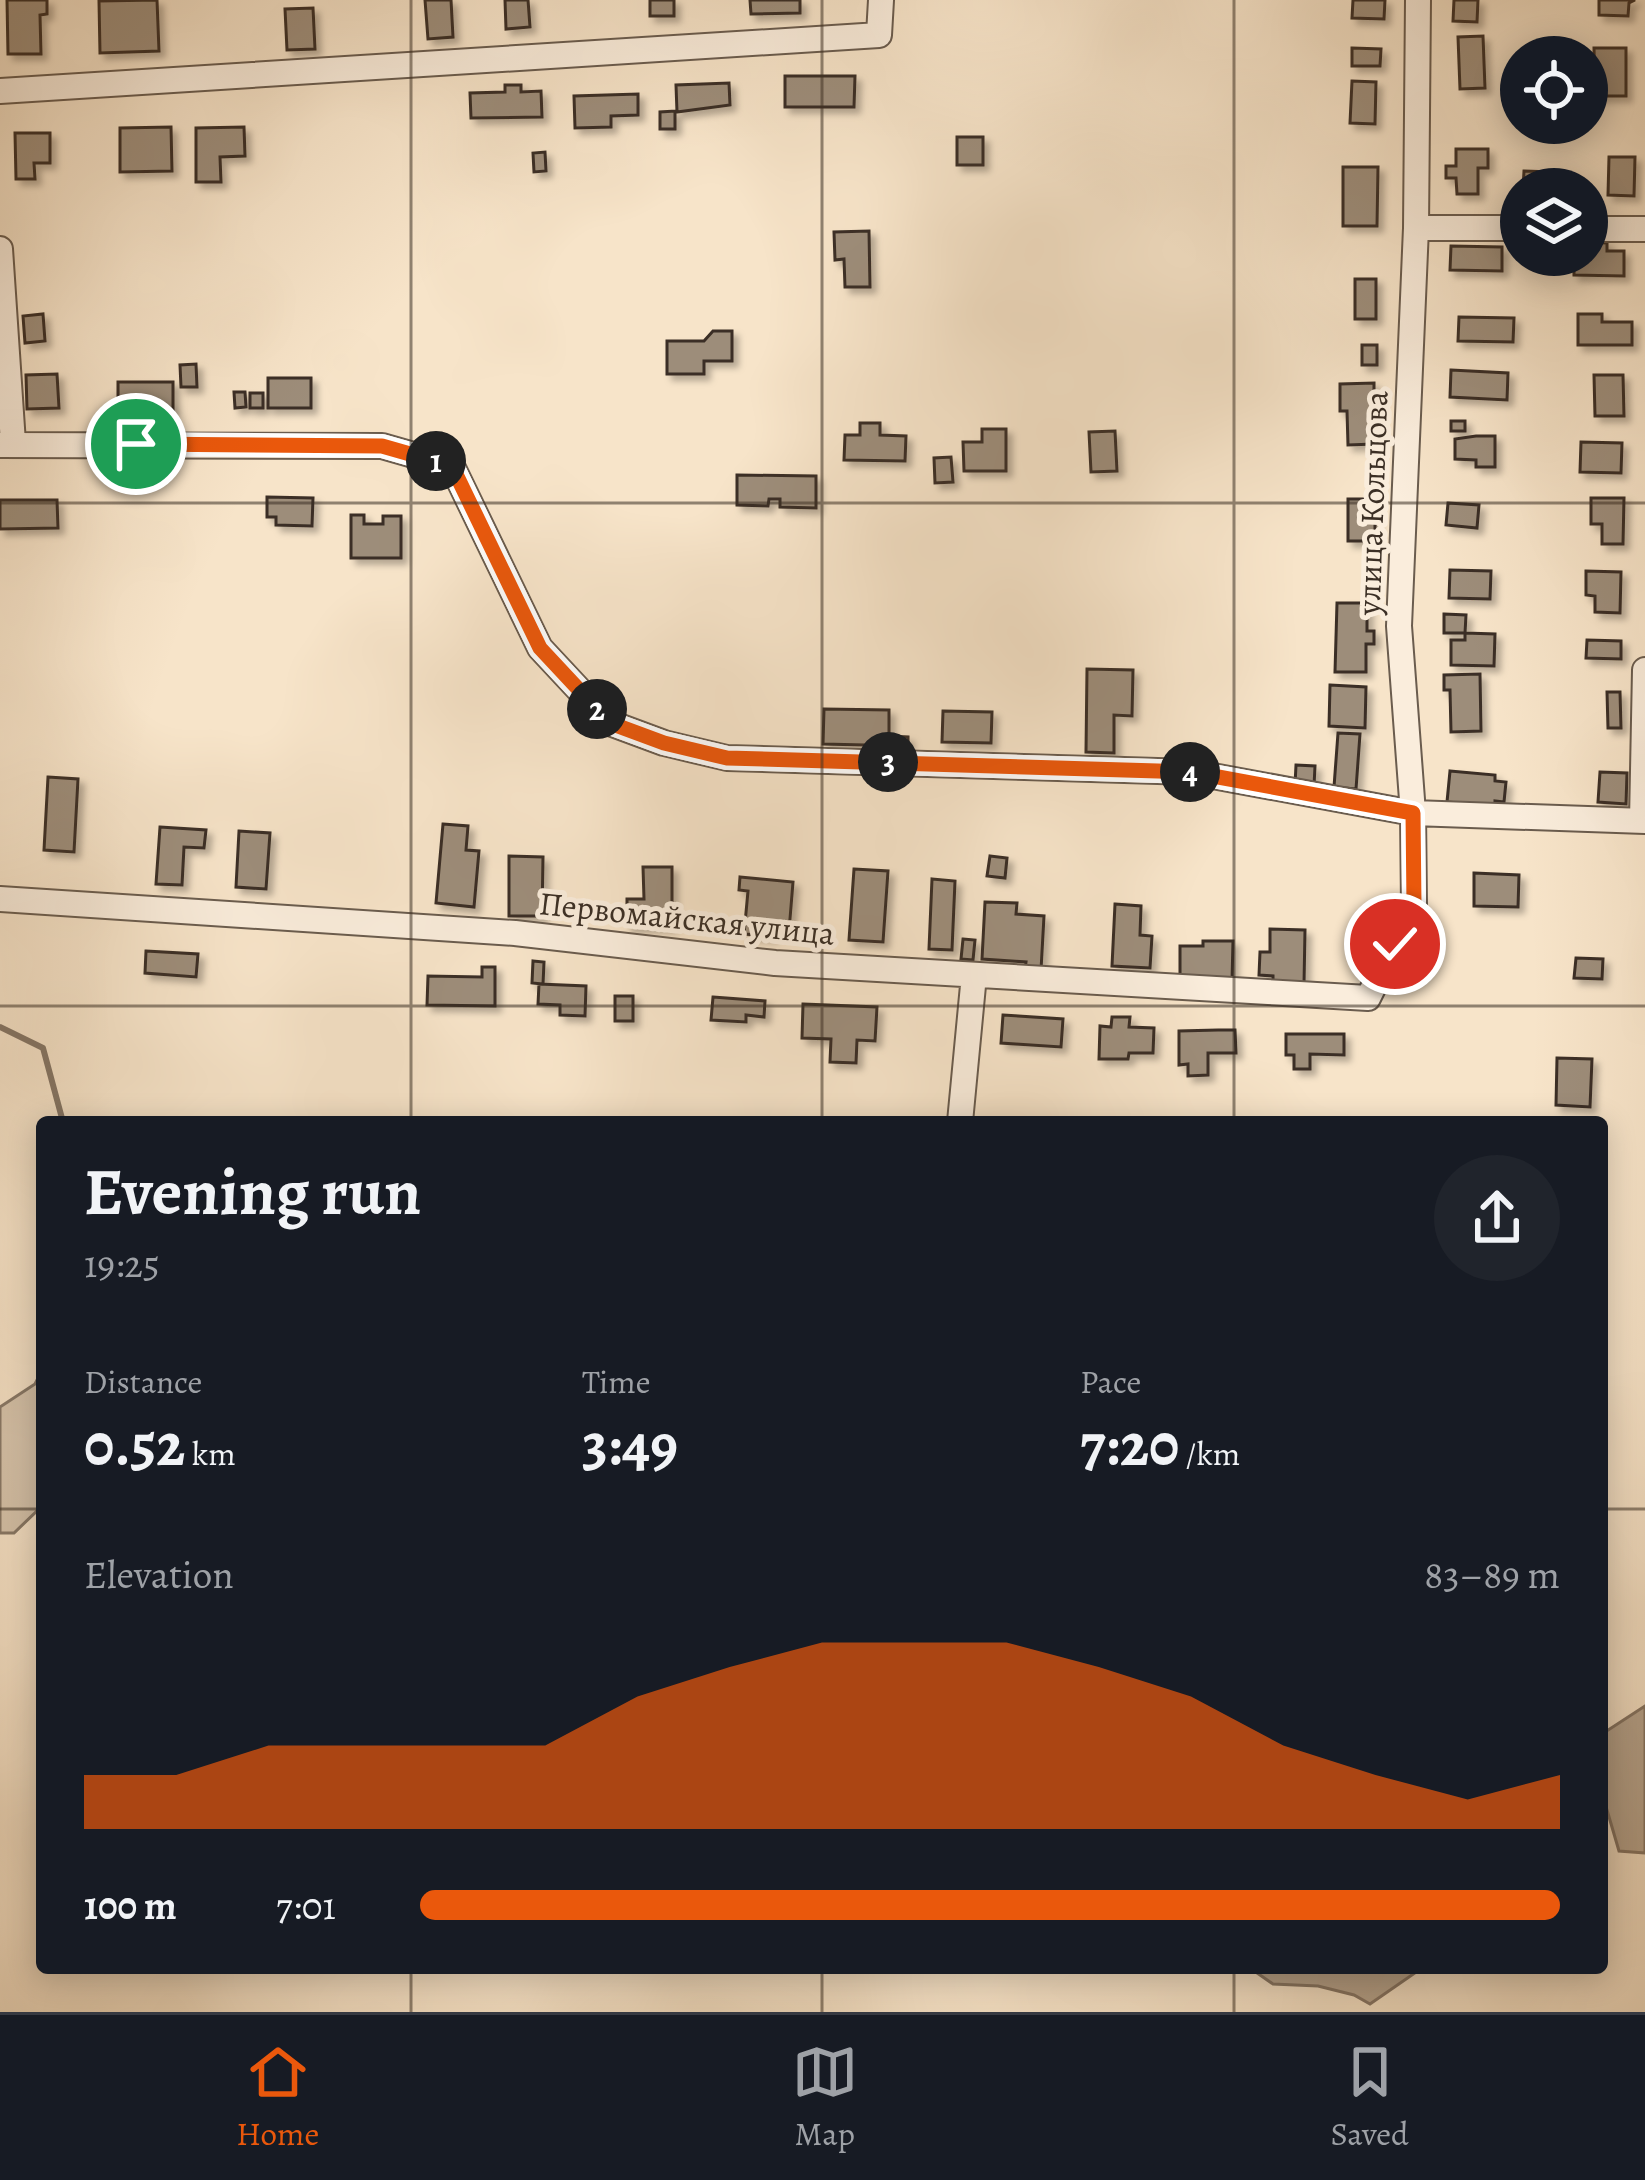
<!DOCTYPE html>
<meta charset="utf-8">
<style>
:root{--surface:#171b24;--page:#20242c;--text:#f1f3f6;--muted:#9ea1a6;--line:#363941;--accent:#ea580c}
body{margin:0;font-family:Alegreya,serif;background:var(--page);color:var(--text);height:100vh;display:flex;flex-direction:column;font-size:45px;white-space:nowrap}
*{box-sizing:border-box;margin:0}
p{font-size:39px;color:var(--muted)}
.icon{flex:none;width:66px;height:66px;fill:none;stroke:currentColor;stroke-width:2;stroke-linecap:round;stroke-linejoin:round}
.map{position:relative;flex:1;overflow:hidden}
.drawer{position:absolute;left:36px;top:1116px;width:1572px;height:858px;display:flex;flex-direction:column;background:var(--surface);border-radius:12px;box-shadow:0 6px 30px #0003}
.drawer>*{flex:none}
.tools{position:absolute;left:1500px;top:36px;display:grid;gap:24px}
.tools a{display:grid;place-items:center;width:108px;height:108px;border-radius:50%;background:var(--surface);box-shadow:0 6px 30px #0003;font-size:60px}
.pin{position:absolute;display:grid;place-items:center;width:102px;height:102px;color:#fff;margin:-51px;border:6px solid #fff;border-radius:50%;box-shadow:0 3px 12px #0007}
.km{position:absolute;width:60px;height:60px;margin:-30px;border-radius:50%;background:#222;color:#fff;font-size:33px;line-height:60px;text-align:center}
.round{display:grid;place-items:center;flex:none;width:126px;height:126px;border-radius:63px;background:var(--page)}
.headline{display:flex;align-items:center;justify-content:space-between;height:204px;padding:0 48px}
h1{font-size:66px;font-weight:600;line-height:90px}
.figures{display:grid;grid-template-columns:repeat(3,1fr);gap:18px;height:204px;padding:12px 48px}
.figures div{display:grid;align-content:center}
.figures b{font-size:60px;font-weight:600}
.figures small{font-size:33px;font-weight:400}
.figures p{font-size:33px}
.chart{height:336px;padding:24px 48px}
.chart p{display:flex;justify-content:space-between}
.chart svg{width:100%;height:216px;margin-top:12px;fill:var(--accent);opacity:.7}
ul{padding:0 48px;list-style:none;font-size:39px}
li{display:grid;grid-template-columns:192px 144px 1fr;align-items:center;height:90px}
li i{height:30px;border-radius:15px;background:var(--accent)}
.menu{display:flex;justify-content:space-around;align-items:center;height:168px;border-top:3px solid var(--line);background:var(--surface);font-size:33px;color:var(--muted)}
.menu a{display:grid;justify-items:center;gap:6px}
.menu .active{color:var(--accent)}
.map>svg:first-child{display:block}
.green{fill:#d7c5ad;stroke:#897a69;stroke-width:3}
.water{fill:#b7a691;stroke:#857666;stroke-width:3}
.lines{fill:none;stroke-linecap:round;stroke-linejoin:round}
.stream{stroke:#857666;stroke-width:6}
.building{fill:#9d8d7a;stroke:#3b2f25;stroke-width:3;filter:url(#shadow)}
.street-casing{stroke:#6a5c4e;stroke-width:28}
.street{stroke:#faeddc;stroke-width:24}
.route-casing{stroke:#fff;stroke-width:24}
.route{stroke:#ea580c;stroke-width:15}
.grid{fill:none;stroke:#3b2f25;stroke-width:3;stroke-opacity:0.55}
.labels{text-anchor:middle;dominant-baseline:central;stroke-width:10;stroke-linejoin:round;paint-order:stroke}
.street-label{font-size:33px;fill:#3b2f25;stroke:#faeddc}
</style>
<div class="map">
<svg width="1645" height="2012" viewBox="0 0 1645 2012">
<defs>
<filter id="shadow"><feDropShadow dx="5.5" dy="5.5" stdDeviation="3" flood-color="#0004"/></filter>
</defs>
<rect width="100%" height="100%" fill="#f7e4c9"/>
<filter id="stains"><feTurbulence type="fractalNoise" baseFrequency=".00167" numOctaves="4"/><feColorMatrix values="0 0 0 0 .2 0 0 0 0 .09 0 0 0 0 .02 0 0 0 .5 -.17"/></filter>
<radialGradient id="worn" r=".72"><stop offset=".6" stop-color="#630" stop-opacity="0"/><stop offset="1" stop-color="#630" stop-opacity=".3"/></radialGradient>
<path class="green" d="M 42,1370 L 42,1506 L 14,1533 L 0,1533 L 0,1407 L 35,1384 Z"/>
<path class="water" d="M 1645,1706 L 1645,1853 L 1619,1851 L 1602,1793 L 1602,1734 Z
M 1250,1968 L 1422,1968 L 1370,2004 L 1354,1995 L 1318,1986 L 1273,1984 Z"/>
<g class="lines">
<path class="stream" d="M 0,1027 L 43,1048 L 63,1122"/>
</g>
<path class="building" d="M 7,0 L 47,0 L 47,14 L 40,15 L 41,54 L 8,54 Z
M 157,0 L 159,51 L 100,53 L 99,1 Z
M 425,0 L 451,0 L 453,37 L 428,39 Z
M 505,0 L 528,0 L 530,27 L 506,29 Z
M 650,0 L 674,0 L 674,16 L 650,16 Z
M 750,0 L 800,0 L 800,13 L 751,14 Z
M 1353,0 L 1385,0 L 1384,19 L 1352,18 Z
M 1454,0 L 1478,0 L 1477,22 L 1453,21 Z
M 1599,0 L 1635,0 L 1629,3 L 1628,16 L 1599,15 Z
M 313,8 L 315,49 L 287,50 L 285,9 Z
M 1483,36 L 1485,88 L 1460,89 L 1458,37 Z
M 1352,48 L 1381,49 L 1380,66 L 1352,66 Z
M 1594,48 L 1626,48 L 1626,96 L 1595,96 Z
M 785,76 L 855,76 L 854,107 L 785,107 Z
M 1352,81 L 1376,82 L 1375,124 L 1350,123 Z
M 729,83 L 730,105 L 677,112 L 676,85 Z
M 505,85 L 521,85 L 521,92 L 541,91 L 542,117 L 471,118 L 470,93 L 505,92 Z
M 638,94 L 638,115 L 611,116 L 611,127 L 575,128 L 574,96 Z
M 675,111 L 675,129 L 660,129 L 660,112 Z
M 171,127 L 172,171 L 120,172 L 120,128 Z
M 244,127 L 245,156 L 220,157 L 221,182 L 196,182 L 196,128 Z
M 15,133 L 50,133 L 50,163 L 34,163 L 35,179 L 16,179 Z
M 957,137 L 983,137 L 983,165 L 957,165 Z
M 1456,149 L 1488,149 L 1488,168 L 1478,168 L 1478,194 L 1457,194 L 1456,178 L 1446,178 L 1446,166 L 1456,166 Z
M 545,152 L 546,171 L 534,172 L 533,153 Z
M 1609,157 L 1635,157 L 1634,196 L 1608,195 Z
M 1343,167 L 1378,167 L 1377,226 L 1343,226 Z
M 1524,171 L 1551,172 L 1550,189 L 1523,189 Z
M 869,231 L 870,287 L 845,287 L 844,259 L 835,260 L 834,232 Z
M 1587,242 L 1607,243 L 1607,251 L 1624,251 L 1624,276 L 1574,275 L 1574,255 L 1587,255 Z
M 1451,246 L 1502,247 L 1502,271 L 1450,270 Z
M 1355,279 L 1376,279 L 1376,319 L 1355,319 Z
M 43,314 L 45,341 L 25,343 L 23,316 Z
M 1578,314 L 1602,314 L 1602,322 L 1632,322 L 1632,345 L 1578,345 Z
M 1459,317 L 1514,318 L 1513,342 L 1458,341 Z
M 713,331 L 732,331 L 732,361 L 704,361 L 704,374 L 667,374 L 667,341 L 704,341 Z
M 1362,345 L 1377,345 L 1377,365 L 1362,365 Z
M 196,364 L 197,387 L 181,387 L 180,365 Z
M 1451,370 L 1508,373 L 1507,400 L 1450,397 Z
M 57,374 L 59,408 L 27,409 L 26,375 Z
M 1594,375 L 1623,375 L 1624,416 L 1595,416 Z
M 268,378 L 311,378 L 311,408 L 268,408 Z
M 118,382 L 173,382 L 173,410 L 118,410 Z
M 1374,383 L 1374,444 L 1348,445 L 1347,411 L 1340,411 L 1340,384 Z
M 234,392 L 245,392 L 246,407 L 235,408 Z
M 250,393 L 263,393 L 263,408 L 250,408 Z
M 1451,421 L 1465,421 L 1465,431 L 1451,431 Z
M 860,423 L 880,423 L 880,435 L 906,436 L 905,461 L 844,460 L 845,435 L 860,435 Z
M 982,429 L 1006,429 L 1006,471 L 964,471 L 963,442 L 982,442 Z
M 1115,431 L 1117,471 L 1091,472 L 1089,432 Z
M 1476,436 L 1495,436 L 1495,467 L 1476,467 L 1476,460 L 1455,459 L 1455,439 Z
M 1581,442 L 1622,443 L 1621,473 L 1580,472 Z
M 951,457 L 953,482 L 935,483 L 934,458 Z
M 737,475 L 816,476 L 816,508 L 780,507 L 780,499 L 769,499 L 768,506 L 737,505 Z
M 267,497 L 313,498 L 312,526 L 276,525 L 276,517 L 267,517 Z
M 1591,498 L 1624,498 L 1623,544 L 1602,544 L 1602,524 L 1591,524 Z
M 1348,499 L 1375,499 L 1375,541 L 1348,541 Z
M 0,500 L 57,500 L 58,528 L 0,529 Z
M 1448,503 L 1479,505 L 1477,528 L 1446,525 Z
M 351,515 L 364,515 L 364,524 L 383,524 L 383,516 L 401,516 L 401,558 L 351,558 Z
M 1450,570 L 1491,571 L 1490,599 L 1449,598 Z
M 1586,571 L 1621,572 L 1620,613 L 1595,612 L 1595,596 L 1586,595 Z
M 1337,603 L 1367,603 L 1367,631 L 1374,631 L 1374,644 L 1366,644 L 1366,672 L 1335,672 Z
M 1444,614 L 1466,615 L 1465,633 L 1444,633 Z
M 1465,633 L 1495,634 L 1494,666 L 1451,665 L 1451,640 L 1465,640 Z
M 1587,640 L 1621,641 L 1621,659 L 1586,658 Z
M 1087,669 L 1133,670 L 1132,716 L 1114,715 L 1114,753 L 1086,752 Z
M 1480,674 L 1481,731 L 1451,732 L 1450,690 L 1444,690 L 1444,675 Z
M 1330,685 L 1366,687 L 1365,728 L 1329,726 Z
M 1607,692 L 1620,692 L 1621,728 L 1608,728 Z
M 824,709 L 889,710 L 889,736 L 908,737 L 908,746 L 823,744 Z
M 943,711 L 992,712 L 991,743 L 942,742 Z
M 1338,733 L 1360,734 L 1356,789 L 1334,787 Z
M 1296,765 L 1315,766 L 1314,786 L 1295,785 Z
M 1450,771 L 1495,775 L 1495,781 L 1506,782 L 1504,802 L 1495,801 L 1495,806 L 1447,802 Z
M 1600,772 L 1627,773 L 1626,804 L 1598,802 Z
M 48,777 L 78,779 L 74,852 L 44,850 Z
M 443,824 L 468,826 L 466,850 L 479,851 L 474,907 L 436,903 Z
M 160,827 L 206,830 L 204,848 L 184,847 L 182,885 L 156,884 Z
M 239,831 L 270,833 L 266,889 L 236,887 Z
M 509,856 L 543,857 L 542,916 L 509,916 Z
M 990,856 L 1007,858 L 1005,878 L 987,876 Z
M 643,867 L 672,867 L 672,926 L 627,926 L 627,899 L 644,899 Z
M 854,869 L 888,871 L 883,942 L 849,940 Z
M 1474,873 L 1519,875 L 1518,907 L 1474,906 Z
M 740,877 L 793,882 L 789,931 L 772,930 L 772,936 L 744,934 L 748,891 L 739,890 Z
M 932,879 L 955,881 L 952,950 L 929,949 Z
M 985,902 L 1017,903 L 1016,914 L 1044,916 L 1041,970 L 1025,969 L 1026,962 L 982,959 Z
M 1115,904 L 1141,906 L 1140,935 L 1152,936 L 1150,968 L 1112,966 Z
M 1270,929 L 1305,930 L 1304,984 L 1273,983 L 1273,976 L 1259,975 L 1260,952 L 1270,952 Z
M 963,939 L 975,940 L 973,960 L 961,959 Z
M 1203,941 L 1233,941 L 1232,981 L 1180,980 L 1180,946 L 1203,946 Z
M 146,951 L 198,954 L 196,977 L 145,973 Z
M 1576,958 L 1603,959 L 1602,979 L 1574,978 Z
M 533,961 L 544,962 L 543,984 L 532,983 Z
M 482,967 L 495,967 L 495,1006 L 427,1005 L 428,976 L 482,977 Z
M 539,984 L 586,986 L 585,1016 L 560,1015 L 560,1005 L 538,1004 Z
M 615,996 L 633,996 L 633,1021 L 615,1021 Z
M 713,997 L 765,1001 L 764,1017 L 746,1015 L 746,1022 L 711,1020 Z
M 803,1004 L 877,1007 L 875,1041 L 857,1040 L 856,1063 L 830,1062 L 831,1039 L 802,1038 Z
M 1003,1015 L 1063,1019 L 1061,1047 L 1001,1043 Z
M 1112,1017 L 1130,1017 L 1129,1027 L 1154,1028 L 1153,1053 L 1129,1053 L 1128,1059 L 1099,1059 L 1100,1026 L 1111,1027 Z
M 1218,1030 L 1235,1030 L 1236,1053 L 1208,1053 L 1208,1075 L 1188,1076 L 1188,1064 L 1179,1065 L 1179,1031 Z
M 1286,1034 L 1344,1034 L 1344,1055 L 1310,1054 L 1310,1069 L 1294,1069 L 1294,1055 L 1286,1055 Z
M 1557,1058 L 1592,1059 L 1590,1107 L 1556,1105 Z"/>
<g class="lines">
<defs>
<path id="street" d="M 0,91 L 879,35 L 881,0
M 1416,228 L 1521,228
M 1587,229 L 1645,229
M 0,249 L 13,443
M 0,445 L 382,446 L 452,466 L 540,648 L 610,723 L 664,743 L 727,758 L 1191,772 L 1413,813 L 1645,821
M 1642,821 L 1645,670
M 0,899 L 515,933 L 775,963 L 1368,998 L 1414,905 L 1413,813 L 1399,626 L 1416,228 L 1418,0
M 960,1122 L 974,975"/>
</defs>
<use href="#street" class="street-casing"/>
<use href="#street" class="street"/>
</g>
<g class="lines">
<defs>
<path id="route" d="M 136,444 L 382,446 L 452,466 L 540,648 L 610,723 L 664,743 L 727,758 L 1191,772 L 1413,813 L 1414,905 L 1395,944"/>
</defs>
<use href="#route" class="route-casing"/>
<use href="#route" class="route"/>
</g>
<path class="grid" d="M 411,0 L 411,1122M 822,0 L 822,1122M 1234,0 L 1234,1122M 0,503 L 1645,503M 0,1006 L 1645,1006M 0,1509 L 42,1509M 1602,1509 L 1645,1509M 411,1968 L 411,2012M 822,1968 L 822,2012M 1234,1968 L 1234,2012"/>
<g class="labels">
<g class="street-label">
<text transform="translate(1372 503) rotate(-88)">улица Кольцова</text>
<text transform="translate(687 918) rotate(6)">Первомайская улица</text>
</g>
</g>
<rect width="100%" height="100%" filter="url(#stains)"/>
<rect width="100%" height="100%" fill="url(#worn)"/>
</svg>
<div class="tools">
<a><svg class="icon" aria-label="locate" viewBox="0 0 24 24"><circle cx="12" cy="12" r="6"/><path d="M12 2v4M12 18v4M2 12h4M18 12h4"/></svg></a>
<a><svg class="icon" aria-label="layers" viewBox="0 0 24 24"><path d="M12 4l9 5-9 5-9-5zM3 14l9 5 9-5"/></svg></a>
</div>
<div class="pin" style="left:136px;top:444px;background:#1e9e55"><svg class="icon" aria-label="arrive" viewBox="0 0 24 24"><path d="M6 21V4h12l-3 4 3 4H6"/></svg></div>
<div class="pin" style="left:1395px;top:944px;background:#d93025"><svg class="icon" aria-label="check" viewBox="0 0 24 24"><path d="M5 12l5 5 9-10"/></svg></div>
<b class="km" style="left:436px;top:461px">1</b>
<b class="km" style="left:597px;top:709px">2</b>
<b class="km" style="left:888px;top:762px">3</b>
<b class="km" style="left:1190px;top:772px">4</b>
<section class="drawer">
<div class="headline"><div><h1>Evening run</h1><p>19:25</p></div><a class="round"><svg class="icon" aria-label="share" viewBox="0 0 24 24"><path d="M12 15V3M7 8l5-5 5 5M5 13v7h14v-7"/></svg></a></div>
<div class="figures">
<div><p>Distance</p><b>0.52<small> km</small></b></div>
<div><p>Time</p><b>3:49</b></div>
<div><p>Pace</p><b>7:20<small> /km</small></b></div>
</div>
<div class="chart"><p><span>Elevation</span>83–89 m</p>
<svg viewBox="0 0 160 44" preserveAspectRatio="none"><path d="M0 44V33L10 33L20 27L30 27L40 27L50 27L60 17L70 11L80 6L90 6L100 6L110 11L120 17L130 27L140 33L150 38L160 33V44z"/></svg>
</div>
<ul>
<li><b>100 m</b>7:01<i style="width:100%"></i></li>
</ul>
</section>
</div>
<nav class="menu">
<a class="active"><svg class="icon" aria-label="home" viewBox="0 0 24 24"><path d="M3 11l9-7 9 7M6 9v11h12V9"/></svg>Home</a>
<a><svg class="icon" aria-label="map" viewBox="0 0 24 24"><path d="M3 6l6-2 6 2 6-2v14l-6 2-6-2-6 2zM9 4v14M15 6v14"/></svg>Map</a>
<a><svg class="icon" aria-label="saved" viewBox="0 0 24 24"><path d="M7 4h10v16l-5-4-5 4z"/></svg>Saved</a>
</nav>
